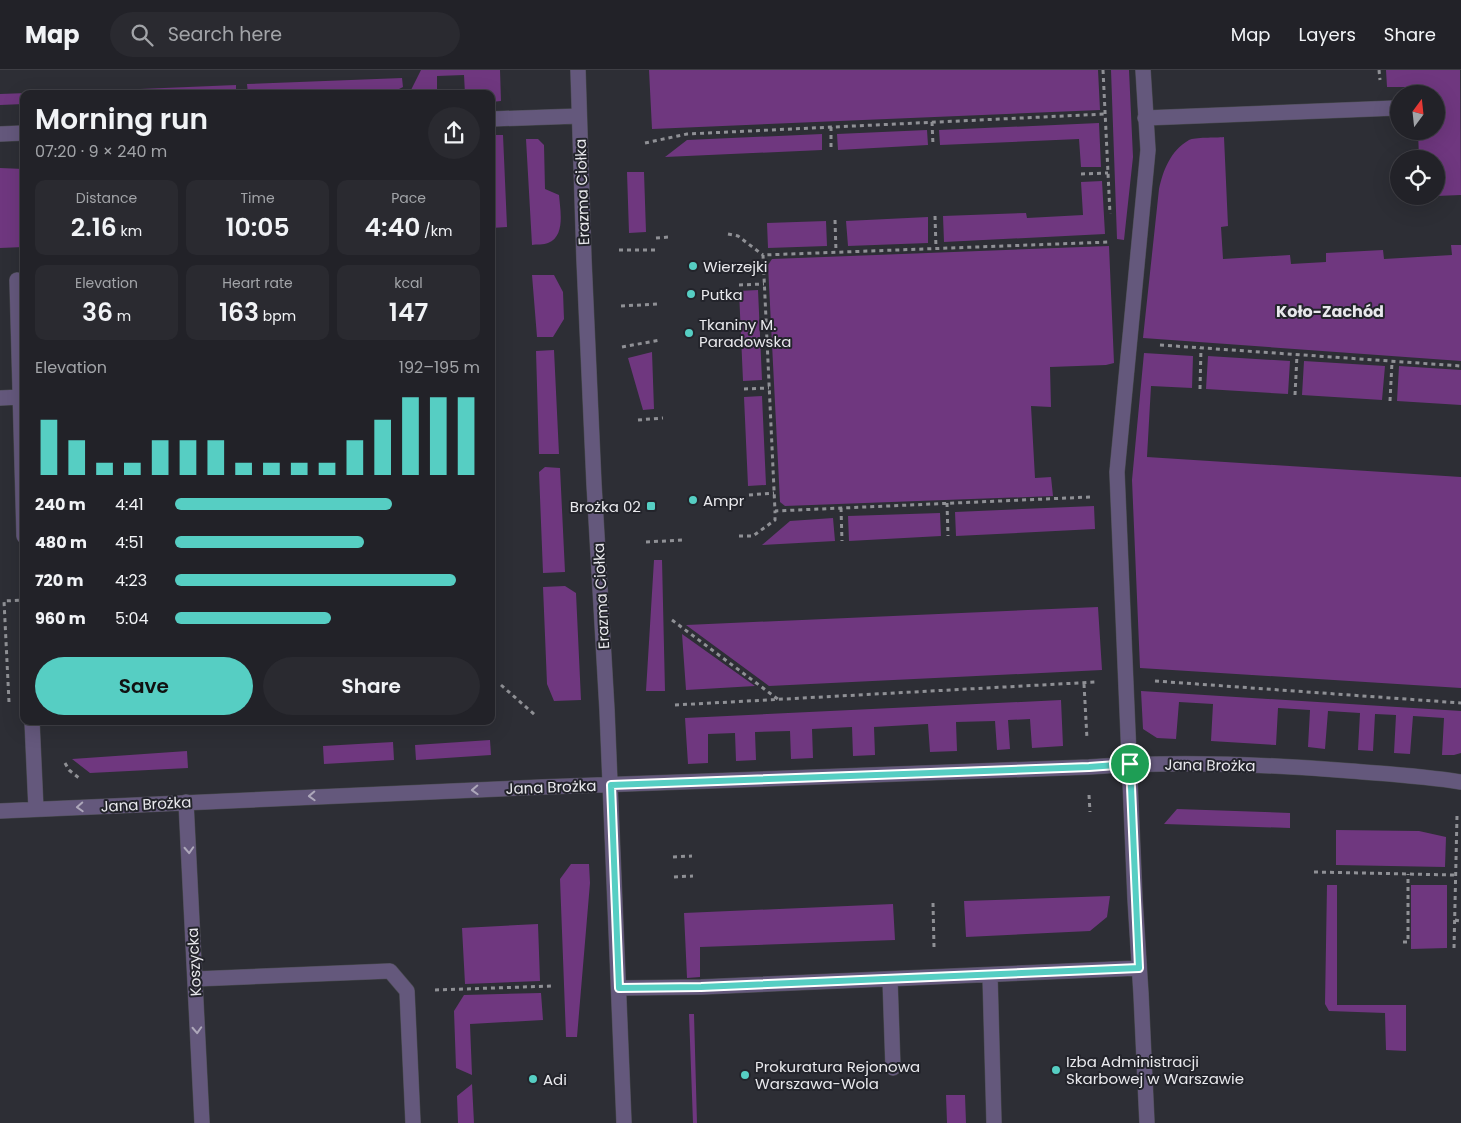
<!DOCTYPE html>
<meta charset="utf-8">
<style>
:root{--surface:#222228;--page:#2a2a30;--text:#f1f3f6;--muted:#a2a4a8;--line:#3f3f45;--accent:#56cec3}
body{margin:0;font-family:Poppins,sans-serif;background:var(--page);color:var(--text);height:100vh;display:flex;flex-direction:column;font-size:19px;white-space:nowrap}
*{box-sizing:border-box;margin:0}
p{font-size:16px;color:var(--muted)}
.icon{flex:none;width:28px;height:28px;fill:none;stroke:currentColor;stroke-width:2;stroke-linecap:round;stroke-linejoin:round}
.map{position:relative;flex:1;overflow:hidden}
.side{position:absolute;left:20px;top:20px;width:475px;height:635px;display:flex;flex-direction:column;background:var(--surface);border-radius:10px;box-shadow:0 5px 20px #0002,0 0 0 1px var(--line)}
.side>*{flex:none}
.needle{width:32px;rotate:15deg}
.controls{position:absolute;left:1390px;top:15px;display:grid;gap:10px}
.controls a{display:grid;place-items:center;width:55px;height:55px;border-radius:50%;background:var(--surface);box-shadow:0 5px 20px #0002,0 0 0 1px var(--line);font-size:25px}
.pin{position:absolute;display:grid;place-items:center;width:42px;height:42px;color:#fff;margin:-21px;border:2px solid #fff;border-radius:50%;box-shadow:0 1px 5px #0007}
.round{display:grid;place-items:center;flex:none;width:52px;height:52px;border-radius:26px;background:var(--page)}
.headline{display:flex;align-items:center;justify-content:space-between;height:85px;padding:0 15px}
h1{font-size:28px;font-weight:600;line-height:38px}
.metrics{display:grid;grid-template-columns:repeat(3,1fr);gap:8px;height:85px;padding:5px 15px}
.metrics div{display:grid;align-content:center;border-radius:10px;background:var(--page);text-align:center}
.metrics b{font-size:25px;font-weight:600}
.metrics small{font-size:14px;font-weight:400}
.metrics p{font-size:14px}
.chart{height:140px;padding:10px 15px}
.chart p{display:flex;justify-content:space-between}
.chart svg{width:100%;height:90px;margin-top:5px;stroke:var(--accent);stroke-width:6}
.primary-button{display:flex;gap:10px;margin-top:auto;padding:10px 15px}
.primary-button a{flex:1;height:58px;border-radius:30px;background:var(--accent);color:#111;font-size:20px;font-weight:600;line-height:58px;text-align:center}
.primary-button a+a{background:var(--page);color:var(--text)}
ul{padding:0 15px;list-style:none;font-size:16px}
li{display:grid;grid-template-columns:80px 60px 1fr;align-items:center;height:38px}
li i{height:12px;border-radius:6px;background:var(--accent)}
header{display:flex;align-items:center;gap:30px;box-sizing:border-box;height:70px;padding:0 25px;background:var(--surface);border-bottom:1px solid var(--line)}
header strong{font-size:24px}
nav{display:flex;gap:28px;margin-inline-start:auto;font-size:18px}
.search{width:350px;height:45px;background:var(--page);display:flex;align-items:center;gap:12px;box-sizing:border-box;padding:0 18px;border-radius:28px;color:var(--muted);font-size:19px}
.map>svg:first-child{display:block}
.green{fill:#6f377f}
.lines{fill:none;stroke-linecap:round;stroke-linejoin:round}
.minor-casing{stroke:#4b4c52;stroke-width:16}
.path{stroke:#8f9095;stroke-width:3;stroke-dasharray:4 4;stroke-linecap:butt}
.minor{stroke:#64587c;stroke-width:15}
.oneway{stroke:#ada7ba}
.route-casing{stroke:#fff;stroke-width:10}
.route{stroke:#56cec3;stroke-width:6}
.poi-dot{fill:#56cec3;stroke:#23242b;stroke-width:2}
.labels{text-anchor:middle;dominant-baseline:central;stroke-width:4;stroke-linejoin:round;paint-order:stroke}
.street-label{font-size:15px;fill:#e8e8ec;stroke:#23242b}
.poi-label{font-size:15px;fill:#e8e8ec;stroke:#23242b;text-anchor:start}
.neighbourhood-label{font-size:16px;font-weight:bold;fill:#e8e8ec;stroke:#23242b}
</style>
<header>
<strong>Map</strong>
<div class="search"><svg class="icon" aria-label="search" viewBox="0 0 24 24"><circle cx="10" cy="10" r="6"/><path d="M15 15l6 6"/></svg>Search here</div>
<nav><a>Map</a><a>Layers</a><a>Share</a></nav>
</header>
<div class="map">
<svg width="1461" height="1053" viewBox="0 0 1461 1053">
<rect width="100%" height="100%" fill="#2d2e35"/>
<path class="green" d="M 421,0 L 500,0 L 501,31 L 491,32 L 491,24 L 465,24 L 464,5 L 437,6 L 437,24 L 409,24 Z
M 649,0 L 1098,0 L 1100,40 L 652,59 Z
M 1111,0 L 1129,0 L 1133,87 L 1124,170 L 1117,169 Z
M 1386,0 L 1460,0 L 1461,125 L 1436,126 L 1436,89 L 1419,89 L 1418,61 L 1436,61 L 1436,24 L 1416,24 L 1415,17 L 1387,17 Z
M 402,8 L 403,17 L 395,21 L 248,24 L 247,14 Z
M 236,15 L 236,24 L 92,24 L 92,21 Z
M 83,21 L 84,24 L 24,24 L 24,34 L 0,35 L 0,24 Z
M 1099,53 L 1101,97 L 1081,97 L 1079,69 L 940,75 L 939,60 Z
M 927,60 L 928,75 L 838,80 L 837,64 Z
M 822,64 L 822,80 L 665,87 L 687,70 Z
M 491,65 L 503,65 L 507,157 L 491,158 Z
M 1224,67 L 1228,156 L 1221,157 L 1223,189 L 1290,185 L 1291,194 L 1326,192 L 1326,183 L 1383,180 L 1384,189 L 1452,185 L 1451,175 L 1461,175 L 1461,291 L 1143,268 L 1159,119 C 1163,101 1170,81 1189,70 C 1195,67 1215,68 1224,67 Z
M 526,69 L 538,69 L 544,75 L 545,119 L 559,125 C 560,139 566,166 548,173 C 544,175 536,174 532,175 Z
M 0,98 L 24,99 L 24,177 L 0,178 Z
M 627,102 L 644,102 L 646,162 L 629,163 Z
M 1102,111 L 1105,164 L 944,172 L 943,146 L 1026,143 L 1027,148 L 1083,145 L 1081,112 Z
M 928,147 L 928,173 L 848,176 L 846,151 Z
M 826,151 L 827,176 L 768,178 L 767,153 Z
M 1109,176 L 1114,293 L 1106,295 L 1050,297 L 1051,337 L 1031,336 L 1035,408 L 1051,407 L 1053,426 L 785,436 L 780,432 L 768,195 L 772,189 Z
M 532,205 L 554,205 L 563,222 L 564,249 L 553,267 L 537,267 Z
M 758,220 L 762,310 L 743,311 L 739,221 Z
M 554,280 L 559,384 L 539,384 L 536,281 Z
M 652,282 L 654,339 L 643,340 L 628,288 Z
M 1144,283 L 1193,286 L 1192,318 L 1151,316 L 1147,387 L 1461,407 L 1461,618 L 1140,598 L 1132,410 Z
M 1208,286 L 1290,291 L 1288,324 L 1206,319 Z
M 1304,291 L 1385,296 L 1382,330 L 1302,325 Z
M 1399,296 L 1461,300 L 1461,335 L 1397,331 Z
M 762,326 L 766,415 L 748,416 L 744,327 Z
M 545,397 L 560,398 L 565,502 L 543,503 L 539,402 Z
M 1094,436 L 1095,459 L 956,466 L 955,442 Z
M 940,443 L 941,466 L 849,471 L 848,446 Z
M 833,448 L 835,471 L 762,475 L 790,451 Z
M 654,490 L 662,490 L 665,621 L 646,621 Z
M 565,516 L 576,523 L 581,630 L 554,631 L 547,614 L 543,517 Z
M 1098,537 L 1102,600 L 769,616 L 686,555 Z
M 682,564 L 755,616 L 686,620 Z
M 1141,621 L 1461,641 L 1461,683 L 1454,685 L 1442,685 L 1444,648 L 1413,646 L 1410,684 L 1394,683 L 1396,645 L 1375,644 L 1373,681 L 1358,680 L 1360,643 L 1328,641 L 1325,679 L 1308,677 L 1310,640 L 1278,638 L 1276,675 L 1211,671 L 1213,634 L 1179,632 L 1176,669 L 1157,668 L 1143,659 Z
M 1061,630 L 1063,676 L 1032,678 L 1030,649 L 1008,650 L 1010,679 L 997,680 L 995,651 L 956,652 L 957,681 L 930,682 L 928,654 L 874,657 L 875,685 L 853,686 L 852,657 L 812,659 L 813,688 L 791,689 L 790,661 L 755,662 L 756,690 L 736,691 L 735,663 L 708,664 L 708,693 L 688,694 L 685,648 Z
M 490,670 L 491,685 L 416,690 L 415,675 Z
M 393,672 L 394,690 L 324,694 L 323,676 Z
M 187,681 L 188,698 L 90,703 L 72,689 Z
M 1177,739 L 1290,743 L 1290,758 L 1164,754 Z
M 1336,760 L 1419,761 L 1446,767 L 1445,797 L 1336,795 Z
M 571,794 L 589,794 L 590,813 L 577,967 L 566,967 L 560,809 Z
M 1327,815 L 1337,815 L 1337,935 L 1406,935 L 1406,981 L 1386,980 L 1385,943 L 1329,941 L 1325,934 Z
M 1411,815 L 1447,815 L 1447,878 L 1411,879 Z
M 1110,826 L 1107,847 L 1090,861 L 966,867 L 964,831 Z
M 893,834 L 895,870 L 700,877 L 700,907 L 687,908 L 684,843 Z
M 538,854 L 540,911 L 465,914 L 462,858 Z
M 541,923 L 543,950 L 470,954 L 472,1005 L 456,998 L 454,941 L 464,925 Z
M 689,944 L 694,944 L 697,1053 L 693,1053 Z
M 472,1014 L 474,1053 L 458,1053 L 457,1026 Z
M 946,1025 L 965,1025 L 966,1053 L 947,1053 Z"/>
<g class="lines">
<defs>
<path id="minor" d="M 578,0 L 584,190 L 594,414 L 607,640 L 624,1053
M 1143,0 L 1148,80 L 1117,402 L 1135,829 L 1141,924 L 1147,1053
M 1145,48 L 1396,38
M 491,49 L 579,46
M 0,64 L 24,63
M 17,210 L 24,466
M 0,328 L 20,327
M 32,651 L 36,739
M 186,732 L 202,1053
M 0,741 L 542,717 L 1089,697 C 1176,691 1264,694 1351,701 C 1388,704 1425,706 1461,712
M 990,905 L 994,1053
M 195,909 L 390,901 L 407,921 L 413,1053
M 890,909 L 893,998
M 619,918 L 701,917 L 1139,898"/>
</defs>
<use href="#minor" class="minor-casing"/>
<path class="path" d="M 1103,0 L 1110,144
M 1379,0 L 1380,10
M 932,52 L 933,75
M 831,57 L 831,80
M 645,73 L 687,64 L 1105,44
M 1081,104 L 1108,103
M 935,146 L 936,178
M 835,150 L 836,182
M 728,164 L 738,166 L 763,185
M 656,168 L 669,167
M 619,180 L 657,180
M 739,215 L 764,214
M 621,236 L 659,234
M 1160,275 L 1461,296
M 622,277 L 660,270
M 744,319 L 769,318
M 1200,319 L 1201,278
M 1295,325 L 1297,285
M 1390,331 L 1392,292
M 638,350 L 663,348
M 749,425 L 774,423
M 1090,427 L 775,441 L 763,185 L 1110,172
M 947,433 L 948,466
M 841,438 L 842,471
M 739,466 L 753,466 L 775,450 L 775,441
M 646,472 L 683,470
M 672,550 L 779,630
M 1155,611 L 1461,633
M 1084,614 L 1087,669
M 501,615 L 535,645
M 9,632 L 4,531 L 24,530
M 675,635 L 1096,612
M 65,693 L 69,700 L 79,708
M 1089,725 L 1090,742
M 673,787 L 692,786
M 1314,802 L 1455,805
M 674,807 L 693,806
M 933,833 L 934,877
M 1455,850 L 1461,851
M 1403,872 L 1408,872 L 1408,804
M 1454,878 L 1457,746
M 435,920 L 552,916"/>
<use href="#minor" class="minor"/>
</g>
<defs><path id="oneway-chevron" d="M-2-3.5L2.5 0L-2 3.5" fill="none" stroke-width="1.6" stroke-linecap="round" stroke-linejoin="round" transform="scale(1.25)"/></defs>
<g class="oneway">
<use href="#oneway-chevron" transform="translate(475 720) rotate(178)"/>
<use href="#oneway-chevron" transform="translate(312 726) rotate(178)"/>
<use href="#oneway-chevron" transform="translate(80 737) rotate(177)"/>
<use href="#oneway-chevron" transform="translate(189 780) rotate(87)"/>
<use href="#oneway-chevron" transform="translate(197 960) rotate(87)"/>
</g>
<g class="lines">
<defs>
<path id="route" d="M 1130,694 L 1139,898 L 701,917 L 619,918 L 611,715 L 1089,697 Z"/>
</defs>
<use href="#route" class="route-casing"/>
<use href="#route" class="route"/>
</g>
<g class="poi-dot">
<circle cx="693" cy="196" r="5"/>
<circle cx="691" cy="224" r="5"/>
<circle cx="689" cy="263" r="5"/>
<circle cx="693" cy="430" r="5"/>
<rect x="646" y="431" width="10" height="10" rx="2.5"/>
<circle cx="1056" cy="1000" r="5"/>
<circle cx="745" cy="1005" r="5"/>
<circle cx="533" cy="1009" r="5"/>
</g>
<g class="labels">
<g class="street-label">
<text transform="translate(582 122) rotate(-92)">Erazma Ciołka</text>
<text transform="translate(601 526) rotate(-93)">Erazma Ciołka</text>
<text transform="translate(1210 695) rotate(1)">Jana Brożka</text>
<text transform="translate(551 717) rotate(-2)">Jana Brożka</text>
<text transform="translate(146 734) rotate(-3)">Jana Brożka</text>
<text transform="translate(194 892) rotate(-93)">Koszycka</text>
</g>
<g class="poi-label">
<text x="703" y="196">Wierzejki</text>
<text x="701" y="224">Putka</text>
<text x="699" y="254">Tkaniny M.<tspan x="699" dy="17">Paradowska</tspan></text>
<text x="703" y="430">Ampr</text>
<text x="641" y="436" text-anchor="end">Brożka 02</text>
<text x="1066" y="991">Izba Administracji<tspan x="1066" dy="17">Skarbowej w Warszawie</tspan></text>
<text x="755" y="996">Prokuratura Rejonowa<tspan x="755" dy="17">Warszawa-Wola</tspan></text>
<text x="543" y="1009">Adi</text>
</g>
<g class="neighbourhood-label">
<text x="1330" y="241">Koło-Zachód</text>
</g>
</g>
</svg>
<div class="controls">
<a><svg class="needle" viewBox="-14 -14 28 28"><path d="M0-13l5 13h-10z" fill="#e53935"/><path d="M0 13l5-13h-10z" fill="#a2a4a8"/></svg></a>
<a><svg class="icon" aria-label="locate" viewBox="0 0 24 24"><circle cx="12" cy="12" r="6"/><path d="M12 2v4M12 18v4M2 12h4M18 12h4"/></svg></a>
</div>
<div class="pin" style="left:1130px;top:694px;background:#1e9e55"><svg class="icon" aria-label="arrive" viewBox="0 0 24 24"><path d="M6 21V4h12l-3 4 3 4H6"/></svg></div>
<section class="side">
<div class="headline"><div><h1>Morning run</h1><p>07:20 · 9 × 240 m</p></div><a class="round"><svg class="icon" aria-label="share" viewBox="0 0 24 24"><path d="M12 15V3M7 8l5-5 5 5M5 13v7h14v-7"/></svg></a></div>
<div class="metrics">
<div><p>Distance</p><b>2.16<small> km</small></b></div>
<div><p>Time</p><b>10:05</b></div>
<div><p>Pace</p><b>4:40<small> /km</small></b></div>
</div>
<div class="metrics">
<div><p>Elevation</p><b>36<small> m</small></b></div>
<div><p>Heart rate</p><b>163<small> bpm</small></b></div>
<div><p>kcal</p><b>147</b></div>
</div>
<div class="chart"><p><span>Elevation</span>192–195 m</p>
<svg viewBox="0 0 160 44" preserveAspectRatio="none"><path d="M5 44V17M15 44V27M25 44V38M35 44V38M45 44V27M55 44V27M65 44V27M75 44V38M85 44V38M95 44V38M105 44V38M115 44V27M125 44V17M135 44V6M145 44V6M155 44V6"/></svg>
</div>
<ul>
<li><b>240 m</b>4:41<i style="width:71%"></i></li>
<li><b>480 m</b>4:51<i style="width:62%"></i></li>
<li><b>720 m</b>4:23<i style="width:92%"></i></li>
<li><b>960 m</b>5:04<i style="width:51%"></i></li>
</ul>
<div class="primary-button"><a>Save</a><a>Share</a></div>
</section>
</div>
